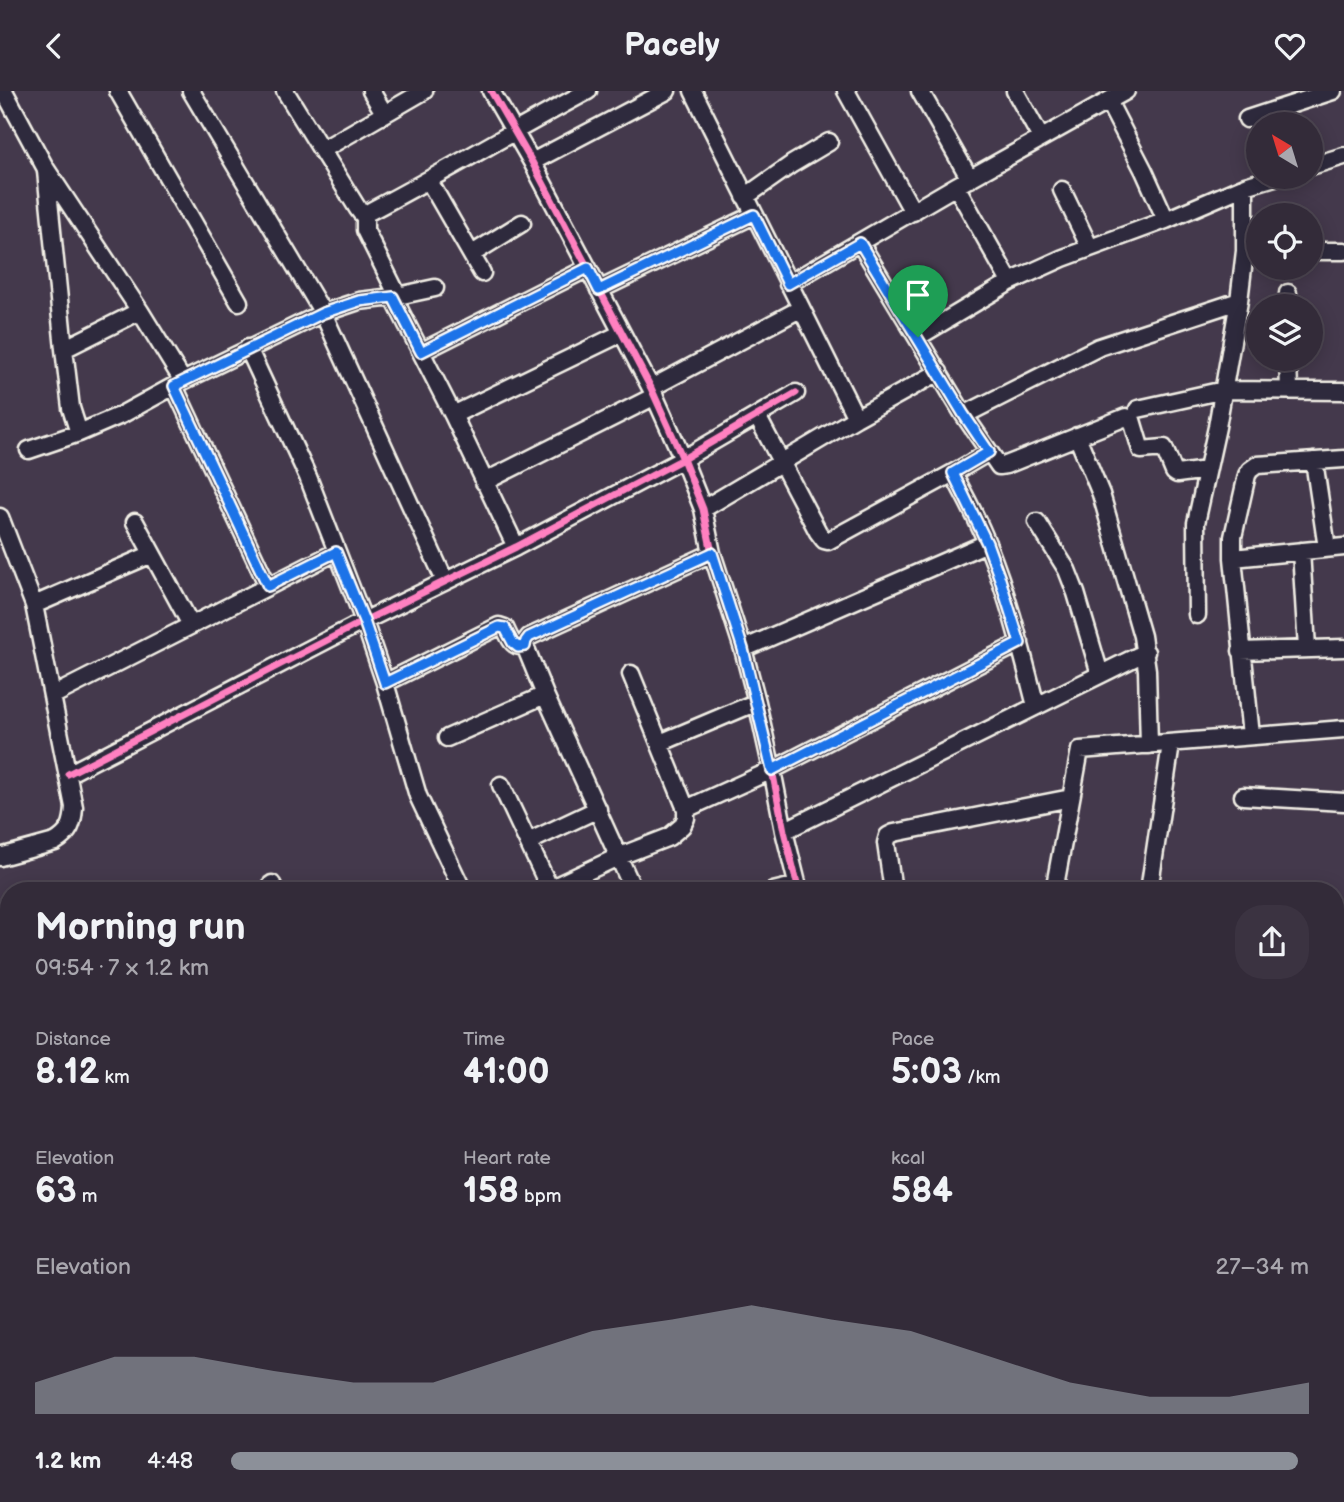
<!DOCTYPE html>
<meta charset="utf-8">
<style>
:root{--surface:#332b39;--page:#3b3341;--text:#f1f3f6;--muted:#a9a7ae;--line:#4e4753;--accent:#8c9099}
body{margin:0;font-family:"Balsamiq Sans",sans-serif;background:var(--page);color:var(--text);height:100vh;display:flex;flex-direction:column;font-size:26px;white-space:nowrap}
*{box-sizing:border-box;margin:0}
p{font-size:23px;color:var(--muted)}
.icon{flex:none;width:38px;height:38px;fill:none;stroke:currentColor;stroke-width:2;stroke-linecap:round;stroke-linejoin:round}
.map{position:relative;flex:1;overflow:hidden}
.drawer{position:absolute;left:0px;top:791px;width:1344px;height:621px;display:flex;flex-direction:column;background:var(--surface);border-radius:28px 28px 0 0;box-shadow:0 4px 18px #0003,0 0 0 2px var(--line)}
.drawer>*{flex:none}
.needle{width:46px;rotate:322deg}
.buttons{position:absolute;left:1246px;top:21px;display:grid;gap:14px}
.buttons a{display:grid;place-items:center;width:77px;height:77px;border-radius:50%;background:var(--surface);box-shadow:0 4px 18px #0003,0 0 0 2px var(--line);font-size:35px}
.pin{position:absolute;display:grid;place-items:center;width:60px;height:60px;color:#fff;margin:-72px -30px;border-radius:50% 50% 50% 0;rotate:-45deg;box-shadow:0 0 7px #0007}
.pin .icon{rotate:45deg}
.round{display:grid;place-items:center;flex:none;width:74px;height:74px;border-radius:28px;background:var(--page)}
.headline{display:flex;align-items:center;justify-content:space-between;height:119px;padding:0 35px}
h1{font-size:38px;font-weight:800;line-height:52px}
.metrics{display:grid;grid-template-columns:repeat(3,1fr);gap:10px;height:119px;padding:7px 35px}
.metrics div{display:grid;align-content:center}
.metrics b{font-size:35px;font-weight:800}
.metrics small{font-size:19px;font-weight:400}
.metrics p{font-size:19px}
.chart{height:196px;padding:14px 35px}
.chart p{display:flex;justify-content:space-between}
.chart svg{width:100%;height:126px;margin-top:7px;fill:var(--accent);opacity:.7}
ul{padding:0 35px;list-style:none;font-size:23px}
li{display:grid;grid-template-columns:112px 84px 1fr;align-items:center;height:52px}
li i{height:18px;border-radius:9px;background:var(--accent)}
header{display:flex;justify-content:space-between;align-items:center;height:91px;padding:0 35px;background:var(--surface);font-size:32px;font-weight:800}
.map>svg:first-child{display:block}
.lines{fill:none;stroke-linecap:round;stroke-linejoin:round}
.street-casing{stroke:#f4f1e8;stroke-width:21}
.street{stroke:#2f2a3d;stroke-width:16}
.cycleway-casing{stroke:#2f2a3d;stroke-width:11}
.cycleway{stroke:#ff80c0;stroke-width:7}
.route-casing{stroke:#fff;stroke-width:14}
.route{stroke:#1a73e8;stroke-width:9}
</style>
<header><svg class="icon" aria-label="back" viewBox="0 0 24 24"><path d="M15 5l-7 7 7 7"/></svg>Pacely<svg class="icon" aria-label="heart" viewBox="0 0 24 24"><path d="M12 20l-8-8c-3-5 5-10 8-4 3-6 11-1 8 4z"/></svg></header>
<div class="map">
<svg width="1344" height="1411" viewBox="0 0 1344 1411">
<rect width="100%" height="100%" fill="#44394c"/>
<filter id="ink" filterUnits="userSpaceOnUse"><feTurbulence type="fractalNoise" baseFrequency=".0143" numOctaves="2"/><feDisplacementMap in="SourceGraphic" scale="14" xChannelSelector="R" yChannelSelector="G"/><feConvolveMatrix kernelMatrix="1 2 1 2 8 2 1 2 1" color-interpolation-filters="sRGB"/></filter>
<g filter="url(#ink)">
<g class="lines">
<defs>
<path id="street" d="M 4,0 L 46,78 L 140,220 L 183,290
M 118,0 L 239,211
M 191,0 L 323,222 L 445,490
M 285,0 L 358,118 L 361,122 L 365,123 C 440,84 513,40 588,0
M 371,0 L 384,22
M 491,0 L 532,71 L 651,297 L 683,368 L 703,418 L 712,462 L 743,558 L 757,611 L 772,679 L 784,740 L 799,800
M 693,0 L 856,327
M 846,0 L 913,121
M 920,0 L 970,88
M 1015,0 L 1041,47
M 1108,10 L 1144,80 L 1166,129
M 1247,28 L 1333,0
M 322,59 L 424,0
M 532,71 L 667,0
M 1311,75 L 1344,65
M 46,80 L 64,258 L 71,317 L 79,342
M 429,90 L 482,182
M 956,95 L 1010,191
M 1062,99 L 1090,157
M 745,106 L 792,73 L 829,51
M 365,123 L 365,139 L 398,205
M 860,152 L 964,324 L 999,375 L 1006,374 L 1126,326 L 1132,329 L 1141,359 L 1164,357 L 1174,381 L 1177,383 L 1207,379
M 1311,160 L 1344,160
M 472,163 L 522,132
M 788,193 L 956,95 L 1126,0
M 599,199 L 754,124
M 1288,202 L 1288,215
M 393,206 L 453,324 L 516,456
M 918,246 L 1010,191 L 1063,167 L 1166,129 L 1245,95 L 1275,86
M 248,257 L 308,386 L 364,530 L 385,592 L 418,705 L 463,800
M 64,258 L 140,220
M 421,261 L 588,177
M 1288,268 L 1289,299
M 174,295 L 268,495
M 651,297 L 800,218
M 1138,318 L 1224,299 L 1344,300
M 453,324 L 622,242
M 964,324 L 1099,256 L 1239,210
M 757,325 L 818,441 L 824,449 L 828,450 L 953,382 L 989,361
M 1077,345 L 1101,403 L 1142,545 L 1147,579 L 1149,654
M 29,359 L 79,342 L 121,324 L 183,290 L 323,222 L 359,210 L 393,206 L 435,197
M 1314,370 L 1327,457
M 953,382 C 965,406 979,430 988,455 C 1009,507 1022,561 1036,615
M 484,391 L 655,305
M 703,418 L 856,327 L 939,281
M 0,426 L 34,514 L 74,716 C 73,733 70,742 55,751 L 0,766
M 135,431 L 191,534
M 1037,431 L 1067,479 L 1076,502 L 1100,583
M 1301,460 L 1307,557
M 1233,467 L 1344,456
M 34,514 L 152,463
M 1197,524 L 1196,432 L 1217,336 L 1239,210 L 1245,160 L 1245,95
M 743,558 L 987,452
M 1241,560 L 1344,557
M 385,592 L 499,535 L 505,537 C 510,547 512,557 525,555
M 52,605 L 336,461
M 1251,645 L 1233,467 L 1233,446 L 1247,384 L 1250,379 L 1257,374 L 1344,368
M 447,647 L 545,604
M 660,652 L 757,611
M 68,683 L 364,530 L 516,456 L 683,368 L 796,302
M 501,694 L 550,798
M 1243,705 L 1344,711
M 686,718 L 772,679 L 1020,552
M 784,740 L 1146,561
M 528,751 L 598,718
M 272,793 L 275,800
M 545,800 L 620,765 L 669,746 L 682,735 L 686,727 L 686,718 L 631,583
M 634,800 L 545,604 L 525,555 L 526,550 L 529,546 L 712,462
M 773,800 L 798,794
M 893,800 L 886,752 L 888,745 L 894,742 L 1071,707
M 1054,800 L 1080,659 L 1344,638
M 1149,800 L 1171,653
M 1335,822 L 1344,822
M 1,829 L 9,855
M 1335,980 L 1344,977
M 0,1075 L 9,1102
M 1335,1139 L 1344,1149
M 0,1209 L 9,1197
M 0,1226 L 9,1238
M 1335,1282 L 1344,1273
M 1335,1328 L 1344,1336
M 81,1404 L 85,1411
M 257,1404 L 258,1411
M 353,1404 L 356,1411
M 494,1404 L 496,1411
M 618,1404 L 621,1411
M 1280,1404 L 1288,1411
M 148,1411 L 155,1404
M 381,1411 L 397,1404
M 538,1411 L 555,1404
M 734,1411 L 735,1404
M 791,1411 L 793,1406
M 817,1411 L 823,1404
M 987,1411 L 994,1404
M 1171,1411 L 1177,1404
M 1330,1411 L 1344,1396"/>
</defs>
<use href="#street" class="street-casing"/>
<use href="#street" class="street"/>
<defs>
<path id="cycleway" d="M 491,0 L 532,71 L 651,297 L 683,368 L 703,418 L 712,462 L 743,558 L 757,611 L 772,679 L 784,740 L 799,800
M 68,683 L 364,530 L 516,456 L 683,368 L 796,302"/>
</defs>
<use href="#cycleway" class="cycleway-casing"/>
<use href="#cycleway" class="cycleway"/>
</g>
</g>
<g class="lines" filter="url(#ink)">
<defs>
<path id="route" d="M 754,124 L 788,193 L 860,152 L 964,324 L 989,361 L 953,382 L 987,452 L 1000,488 L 1020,552 L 772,679 L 743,558 L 712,462 L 529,546 L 526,550 L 525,555 L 518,556 L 513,552 L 505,537 L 499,536 L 385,592 L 364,530 L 336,461 L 268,495 L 174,295 L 323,222 L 359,210 L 393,206 L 421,261 L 588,177 L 599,199 Z"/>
</defs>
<use href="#route" class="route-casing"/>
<use href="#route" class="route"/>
</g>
</svg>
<div class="buttons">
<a><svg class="needle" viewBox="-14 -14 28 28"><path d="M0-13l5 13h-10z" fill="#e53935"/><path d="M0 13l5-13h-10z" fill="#a9a7ae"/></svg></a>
<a><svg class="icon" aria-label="locate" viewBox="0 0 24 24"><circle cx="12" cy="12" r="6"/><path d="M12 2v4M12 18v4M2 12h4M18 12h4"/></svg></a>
<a><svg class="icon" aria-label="layers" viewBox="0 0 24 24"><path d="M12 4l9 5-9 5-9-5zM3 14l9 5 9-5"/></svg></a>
</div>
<div class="pin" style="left:918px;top:246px;background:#1e9e55"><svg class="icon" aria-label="arrive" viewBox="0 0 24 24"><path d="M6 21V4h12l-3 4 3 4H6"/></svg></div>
<section class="drawer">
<div class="headline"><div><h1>Morning run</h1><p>09:54 · 7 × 1.2 km</p></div><a class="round"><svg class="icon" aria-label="share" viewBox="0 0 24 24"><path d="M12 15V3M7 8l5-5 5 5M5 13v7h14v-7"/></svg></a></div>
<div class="metrics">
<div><p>Distance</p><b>8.12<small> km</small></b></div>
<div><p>Time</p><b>41:00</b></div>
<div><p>Pace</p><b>5:03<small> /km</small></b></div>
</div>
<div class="metrics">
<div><p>Elevation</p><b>63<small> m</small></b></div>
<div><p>Heart rate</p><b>158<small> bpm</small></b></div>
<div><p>kcal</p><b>584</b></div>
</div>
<div class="chart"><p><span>Elevation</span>27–34 m</p>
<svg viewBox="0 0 160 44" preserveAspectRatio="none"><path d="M0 44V33L10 24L20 24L30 29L40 33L50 33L60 24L70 15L80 11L90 6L100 11L110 15L120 24L130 33L140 38L150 38L160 33V44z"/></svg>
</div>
<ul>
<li><b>1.2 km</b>4:48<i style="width:99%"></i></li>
</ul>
</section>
</div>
